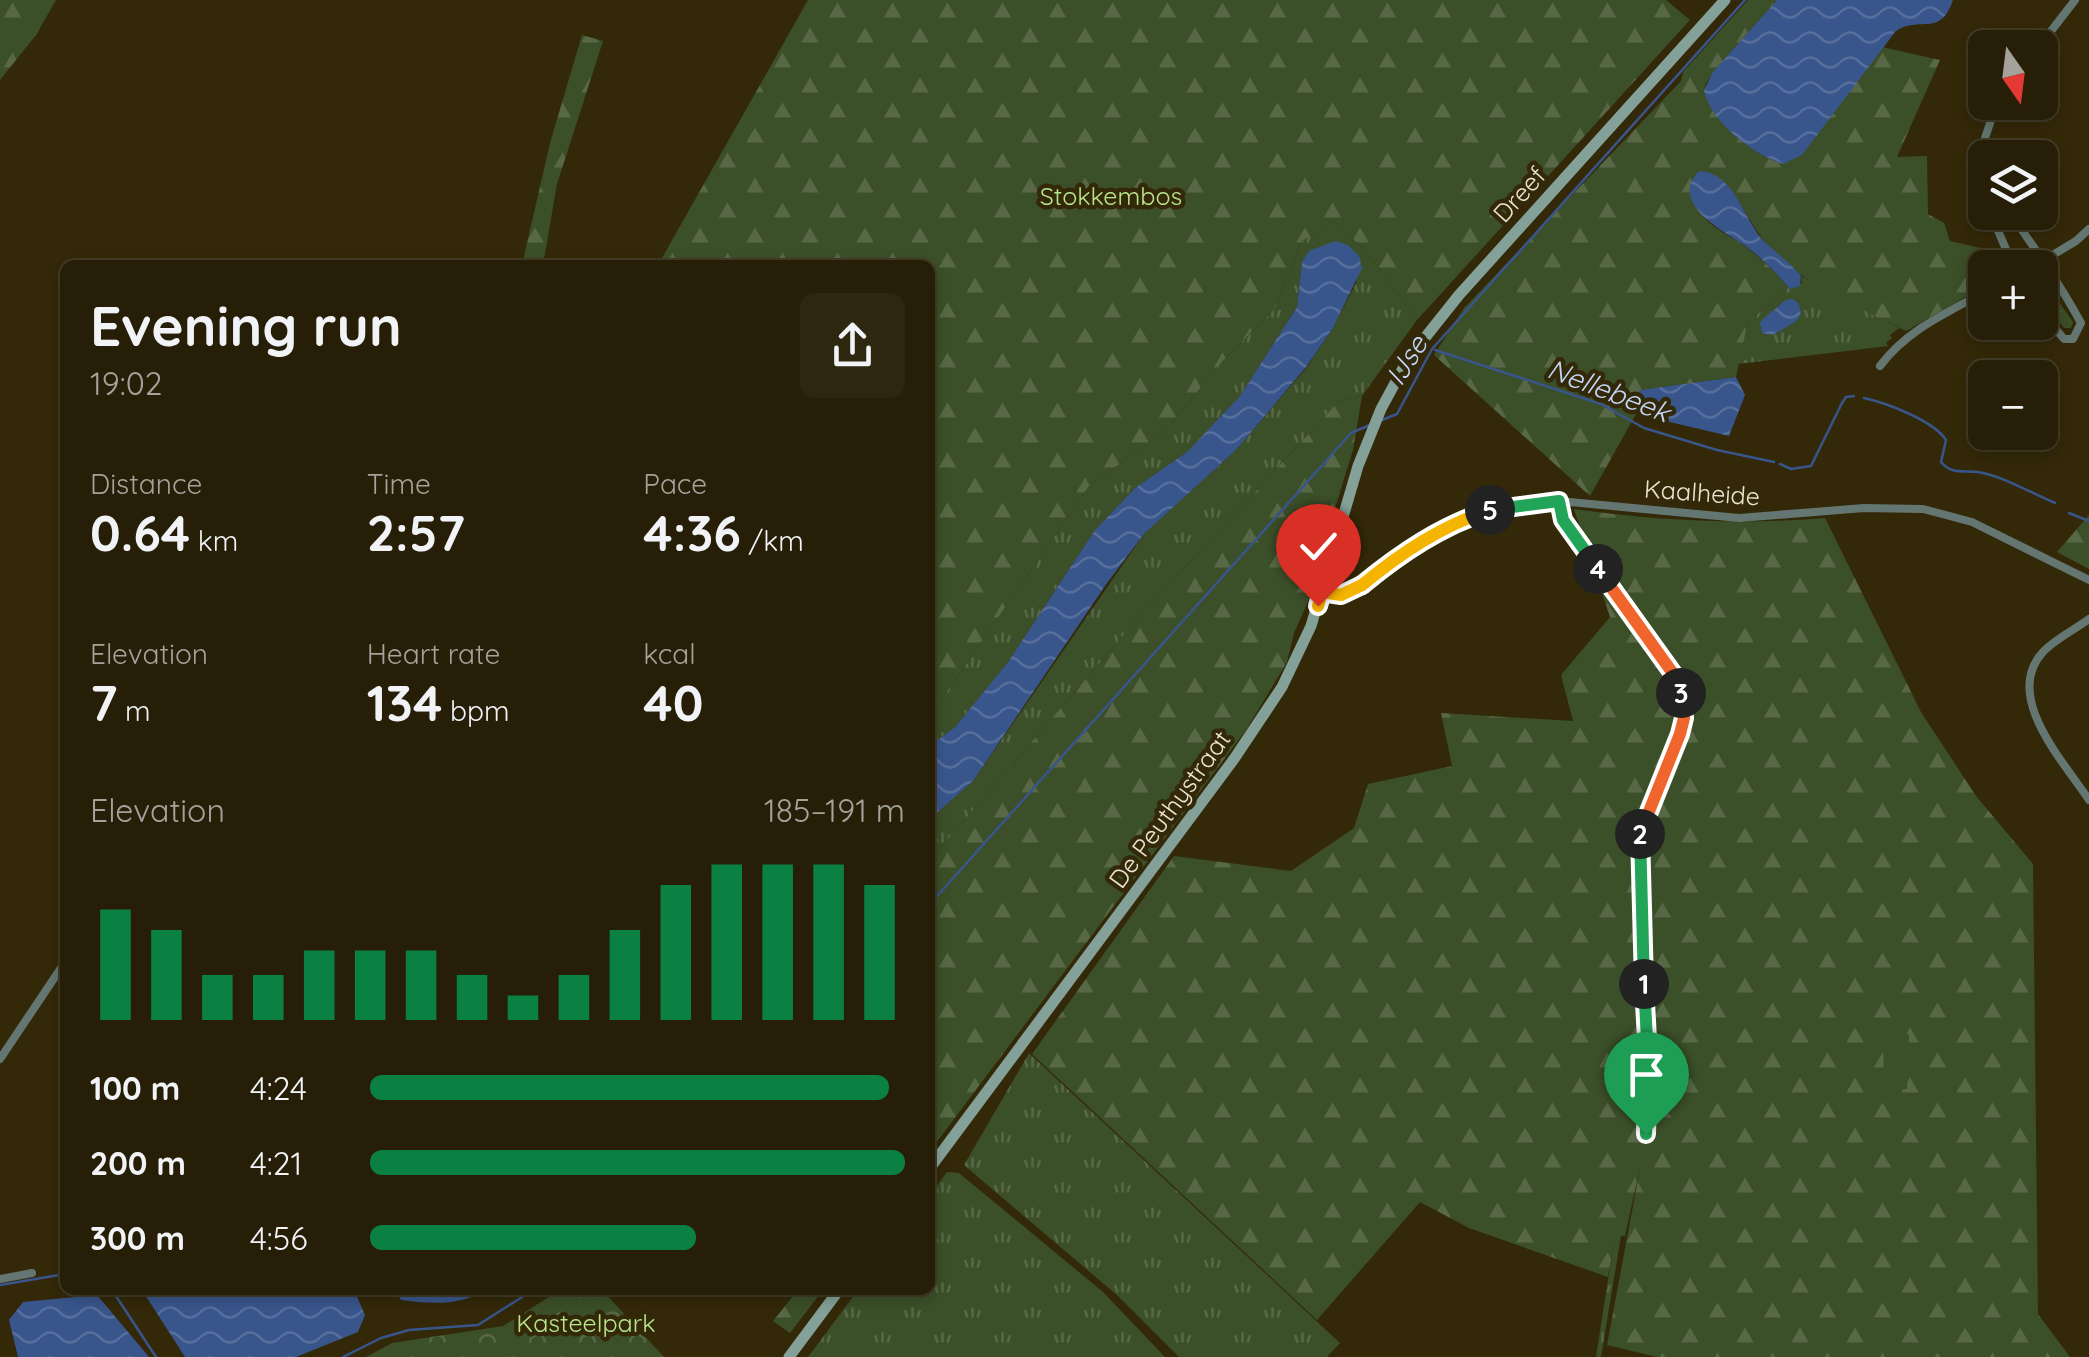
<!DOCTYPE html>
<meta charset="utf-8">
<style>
:root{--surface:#261e06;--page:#2e2710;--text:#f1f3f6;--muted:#a4a29b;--line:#423c28;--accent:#0b8043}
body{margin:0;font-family:Quicksand,sans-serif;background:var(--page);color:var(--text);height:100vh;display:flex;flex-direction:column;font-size:38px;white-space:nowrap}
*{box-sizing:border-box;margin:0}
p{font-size:32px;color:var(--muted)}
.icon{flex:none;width:55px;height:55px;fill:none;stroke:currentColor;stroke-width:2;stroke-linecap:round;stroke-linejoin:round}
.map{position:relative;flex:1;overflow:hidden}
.sheet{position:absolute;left:60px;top:260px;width:875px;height:1035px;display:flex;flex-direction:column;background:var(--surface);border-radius:15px;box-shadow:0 5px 15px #0003,0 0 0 2px var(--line)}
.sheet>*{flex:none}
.needle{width:65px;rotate:166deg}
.tools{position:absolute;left:1968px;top:30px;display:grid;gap:20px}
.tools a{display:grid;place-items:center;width:90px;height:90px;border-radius:15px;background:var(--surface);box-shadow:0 5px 15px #0003,0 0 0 2px var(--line);font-size:50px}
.pin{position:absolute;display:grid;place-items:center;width:85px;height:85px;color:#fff;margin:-102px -42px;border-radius:50% 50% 50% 0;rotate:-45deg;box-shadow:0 0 10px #0007}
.pin .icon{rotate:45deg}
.km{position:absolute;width:50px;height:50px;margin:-25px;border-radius:50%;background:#222;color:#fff;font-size:28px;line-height:50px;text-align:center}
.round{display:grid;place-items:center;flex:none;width:105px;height:105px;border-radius:15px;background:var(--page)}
.head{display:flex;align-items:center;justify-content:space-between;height:170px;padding:0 30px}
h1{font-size:55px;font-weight:700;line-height:75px}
.metrics{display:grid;grid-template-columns:repeat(3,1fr);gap:15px;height:170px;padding:10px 30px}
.metrics div{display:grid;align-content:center}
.metrics b{font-size:50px;font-weight:700}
.metrics small{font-size:28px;font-weight:400}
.metrics p{font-size:28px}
.chart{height:280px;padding:20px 30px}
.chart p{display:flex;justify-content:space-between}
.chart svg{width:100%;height:180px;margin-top:10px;stroke:var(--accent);stroke-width:6}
ul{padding:0 30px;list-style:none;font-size:32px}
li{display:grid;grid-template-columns:160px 120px 1fr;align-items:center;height:75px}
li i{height:25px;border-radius:12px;background:var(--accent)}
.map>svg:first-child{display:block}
.grass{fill:url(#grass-tufts)}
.forest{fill:url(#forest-firs)}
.park{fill:url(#park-crowns)}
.pitch{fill:#3b4f28}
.water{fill:url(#water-waves)}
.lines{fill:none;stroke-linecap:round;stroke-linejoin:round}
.stream{stroke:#39568c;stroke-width:2.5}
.street{stroke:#647671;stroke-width:8}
.secondary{stroke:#84a199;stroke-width:11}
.split-1-casing{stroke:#fff;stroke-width:20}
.split-2-casing{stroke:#fff;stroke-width:20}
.split-3-casing{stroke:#fff;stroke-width:20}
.split-4-casing{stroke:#fff;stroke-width:20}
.split-5-casing{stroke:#fff;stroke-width:20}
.split-6-casing{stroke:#fff;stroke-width:20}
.split-7-casing{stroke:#fff;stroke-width:20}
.split-1{stroke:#22a559;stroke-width:12}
.split-2{stroke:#22a559;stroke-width:12}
.split-3{stroke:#f0652b;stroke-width:12}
.split-4{stroke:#f0652b;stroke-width:12}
.split-5{stroke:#22a559;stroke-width:12}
.split-6{stroke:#f5b400;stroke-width:12}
.split-7{stroke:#f5b400;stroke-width:12}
.labels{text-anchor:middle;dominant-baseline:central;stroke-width:9;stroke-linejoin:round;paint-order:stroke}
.street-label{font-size:25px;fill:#ebe5d3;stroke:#332808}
.park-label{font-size:25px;fill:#b7e58d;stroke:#332808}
.water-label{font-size:28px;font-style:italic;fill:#c3d6f7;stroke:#332808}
</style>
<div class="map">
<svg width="2089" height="1357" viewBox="0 0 2089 1357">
<defs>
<pattern id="grass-tufts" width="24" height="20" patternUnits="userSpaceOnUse" patternTransform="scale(2.5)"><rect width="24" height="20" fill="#3b4f28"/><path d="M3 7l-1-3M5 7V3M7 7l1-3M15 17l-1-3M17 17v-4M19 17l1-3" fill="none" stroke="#586846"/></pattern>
<pattern id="forest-firs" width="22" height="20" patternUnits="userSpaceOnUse" patternTransform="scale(2.5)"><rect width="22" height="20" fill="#3b4f28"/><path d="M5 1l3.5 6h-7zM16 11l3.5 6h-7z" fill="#586846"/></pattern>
<pattern id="park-crowns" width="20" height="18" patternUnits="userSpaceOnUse" patternTransform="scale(2.5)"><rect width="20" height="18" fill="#3b4f28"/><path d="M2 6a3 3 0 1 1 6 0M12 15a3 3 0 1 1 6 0" fill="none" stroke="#586846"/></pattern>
<pattern id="water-waves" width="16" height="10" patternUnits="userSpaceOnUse" patternTransform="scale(2.5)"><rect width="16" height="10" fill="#39568c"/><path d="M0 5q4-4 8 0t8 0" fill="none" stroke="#566e9b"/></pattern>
</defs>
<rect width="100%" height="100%" fill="#332808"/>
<path class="grass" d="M 1335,221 L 1370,256 L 1417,320 L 1362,396 L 1339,401 L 1140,616 L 930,860 L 930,819 L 973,781 L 1144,534 L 1237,449 L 1306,368 L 1333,328 L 1357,281 L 1302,262 L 1297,307 L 1240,396 L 1187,452 L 1135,488 L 1095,530 L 1008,662 L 955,727 L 930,746 L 930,716 L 1089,486 L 1163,433 L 1222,362 L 1276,307 L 1301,242 Z
M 2040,275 L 2073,322 L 2071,328 L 2064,328 L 2051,310 L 2040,315 L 2040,311 L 2047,308 L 2040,303 Z
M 1801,276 L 1899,328 L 1890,335 L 1892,338 L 1886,343 L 1888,346 L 1738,364 L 1748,321 L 1786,292 L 1786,285 L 1790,289 L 1802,283 Z
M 1029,1053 L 1340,1343 L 1327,1357 L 1179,1357 L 1118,1296 L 964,1165 Z
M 947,1172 L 959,1173 L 1103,1292 L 1165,1357 L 808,1357 L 858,1290 L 930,1290 L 930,1195 Z
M 1615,1235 L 1621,1236 L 1601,1357 L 1596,1357 Z"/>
<path class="forest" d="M 0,0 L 56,0 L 36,35 L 0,80 Z
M 808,0 L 1666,0 L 1690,20 L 1417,320 L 1370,256 L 1335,221 L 1301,242 L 1276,307 L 1222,362 L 1163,433 L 1089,486 L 930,716 L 930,265 L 658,265 Z
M 1748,0 L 1777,0 L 1712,73 L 1705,86 C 1714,122 1748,153 1783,164 L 1844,96 L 1882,47 L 1940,60 L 1897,157 L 1927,156 L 1928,214 L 1944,223 L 1950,241 L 1998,252 L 2001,266 L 1985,268 L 1983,287 L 1906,331 C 1862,309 1814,290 1779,257 C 1755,236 1745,206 1724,182 L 1701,213 C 1713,230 1730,235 1746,247 C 1759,257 1776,272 1786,285 L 1786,292 L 1748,321 L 1736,377 L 1640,390 L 1636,414 L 1590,496 L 1434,355 L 1464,308 L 1681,81 L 1683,72 Z
M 582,35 L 603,41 L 557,184 L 543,265 L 522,265 L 550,143 Z
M 1362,396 L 1353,450 L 1331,521 L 1322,535 L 1311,574 L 1314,588 L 1294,633 L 1287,662 L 1246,730 L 930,1151 L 930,860 L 1140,616 L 1339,401 Z
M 1574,509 C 1658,521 1741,525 1825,518 L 1921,712 L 1976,796 L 2033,864 L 2038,1314 L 2070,1357 L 1657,1357 L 1607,1345 L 1641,1163 L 1625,1236 L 1615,1236 L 1608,1277 L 1469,1228 L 1420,1202 L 1317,1320 L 1032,1054 L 1174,856 L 1291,871 L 1354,828 L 1368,784 L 1452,766 L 1441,713 L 1573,721 L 1561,675 L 1610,617 Z
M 2089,515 L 2089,569 L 2057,552 Z
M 798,1290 L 823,1290 L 790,1333 L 773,1321 Z"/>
<path class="park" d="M 560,1290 L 602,1290 L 664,1357 L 366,1357 L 392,1343 L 503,1326 Z"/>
<path class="pitch" d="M 1884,1033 L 1909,1034 L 1907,1089 L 1883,1089 Z"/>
<path class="water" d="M 1777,0 L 1953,0 C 1940,39 1919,14 1895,32 L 1802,155 L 1783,164 C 1752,154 1712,123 1704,91 L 1712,73 Z
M 1699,171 C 1733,172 1743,216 1761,238 C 1774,252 1790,262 1801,276 L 1800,286 L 1790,289 C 1777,274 1760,256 1744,245 C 1723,231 1668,203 1699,171 Z
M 1335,241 L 1348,245 L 1359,256 L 1362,268 L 1333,328 L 1306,367 L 1237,449 L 1144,534 L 1107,583 L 973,781 L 930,819 L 930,746 L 955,727 L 1008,662 L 1095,530 L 1135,488 L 1187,452 L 1240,396 L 1297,307 L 1302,262 L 1309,251 Z
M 1793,299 L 1799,304 L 1801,315 L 1795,322 L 1773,335 L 1762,333 L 1760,323 C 1766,314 1777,309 1785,300 Z
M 1736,377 L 1745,395 L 1729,436 L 1636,414 L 1640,390 Z
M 142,1290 L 354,1290 L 365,1315 L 358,1332 L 296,1357 L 185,1357 Z
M 395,1290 L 487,1290 C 459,1306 432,1304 401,1300 Z
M 97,1295 L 149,1357 L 18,1357 L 9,1320 L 23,1302 Z"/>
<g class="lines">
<path class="stream" d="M 1435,350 L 1601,404 L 1644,428 L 1717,450 L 1774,462
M 1864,398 C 1887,403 1934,421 1946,440 L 1941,462 C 1952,475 1963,470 1978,472 C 2003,476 2031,493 2055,503
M 1382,420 L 1397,414 L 1432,349 L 1745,0
M 1780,464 L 1791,469 L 1811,466 L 1842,403 L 1846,397 L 1854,396
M 2069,513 L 2089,521
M 930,904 L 1351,433 L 1370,425
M 0,1285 L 65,1274
M 112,1290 L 156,1357
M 343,1357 L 381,1338 L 409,1330 L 478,1325 L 533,1290"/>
<path class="street" d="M 2038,48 L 2075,0
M 1985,170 L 1985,138 L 1997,102
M 1990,212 L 2014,268
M 2009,212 C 2035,248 2060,284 2081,323 L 2073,339 L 2064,339 L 2044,315
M 2031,268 L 2076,241 L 2089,229
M 1880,366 C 1907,330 1946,313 1985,292
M 1559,501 L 1563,520 L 1677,679 C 1683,699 1686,714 1680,734 L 1641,831 L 1639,849 L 1648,1058 L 1646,1134
M 1322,592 L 1350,593 L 1406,551 L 1465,518 L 1494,508 L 1559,501 L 1739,518 L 1864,508 L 1923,509 L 1972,522 L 2089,580
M 2089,619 C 2074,630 2055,639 2043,652 C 2002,696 2064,762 2089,800
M 0,1059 L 65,962
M 0,1279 L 32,1273"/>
<path class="secondary" d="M 930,1168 L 1234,759 L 1282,687 L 1311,626 L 1358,466 L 1381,409 L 1408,359 L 1459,295 L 1725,0
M 789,1357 L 839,1290"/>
</g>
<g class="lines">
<defs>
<path id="split-1" d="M 1644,984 L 1648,1058 L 1646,1134"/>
<path id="split-2" d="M 1640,834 L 1644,984"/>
<path id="split-3" d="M 1640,834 L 1680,734 L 1684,718 L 1681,693"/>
<path id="split-4" d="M 1598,569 L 1677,679 L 1681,693"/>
<path id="split-5" d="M 1490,510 L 1559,501 L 1563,520 L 1598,569"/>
<path id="split-6" d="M 1362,585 C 1401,553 1441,526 1490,510"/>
<path id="split-7" d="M 1318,606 L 1322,592 L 1341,595 L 1362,585"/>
</defs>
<use href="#split-1" class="split-1-casing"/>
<use href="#split-2" class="split-2-casing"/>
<use href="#split-3" class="split-3-casing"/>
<use href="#split-4" class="split-4-casing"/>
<use href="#split-5" class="split-5-casing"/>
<use href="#split-6" class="split-6-casing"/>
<use href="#split-7" class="split-7-casing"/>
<use href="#split-1" class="split-1"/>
<use href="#split-2" class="split-2"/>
<use href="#split-3" class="split-3"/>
<use href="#split-4" class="split-4"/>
<use href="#split-5" class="split-5"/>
<use href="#split-6" class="split-6"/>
<use href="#split-7" class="split-7"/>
</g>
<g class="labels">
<g class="street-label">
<text transform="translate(1519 194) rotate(-48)">Dreef</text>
<text transform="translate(1702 492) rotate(4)">Kaalheide</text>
<text transform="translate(1169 809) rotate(-54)">De Peuthystraat</text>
</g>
<g class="park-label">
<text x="1111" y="195">Stokkembos</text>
<text x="586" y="1322">Kasteelpark</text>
</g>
<g class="water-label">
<text transform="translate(1406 360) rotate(-58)">IJse</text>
<text transform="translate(1609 390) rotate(21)">Nellebeek</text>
</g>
</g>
</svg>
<div class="tools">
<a><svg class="needle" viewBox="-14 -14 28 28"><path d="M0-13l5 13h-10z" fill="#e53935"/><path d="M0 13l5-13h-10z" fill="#a4a29b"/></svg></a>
<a><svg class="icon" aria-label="layers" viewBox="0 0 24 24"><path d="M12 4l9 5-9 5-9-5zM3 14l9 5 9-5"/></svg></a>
<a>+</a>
<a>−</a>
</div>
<div class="pin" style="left:1646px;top:1134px;background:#1e9e55"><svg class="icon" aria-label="arrive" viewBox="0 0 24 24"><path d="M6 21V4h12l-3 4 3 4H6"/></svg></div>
<div class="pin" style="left:1318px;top:606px;background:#d93025"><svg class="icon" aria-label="check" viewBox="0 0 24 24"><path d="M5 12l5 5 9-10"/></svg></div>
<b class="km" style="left:1644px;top:984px">1</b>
<b class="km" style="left:1640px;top:834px">2</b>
<b class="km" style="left:1681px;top:693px">3</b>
<b class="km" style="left:1598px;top:569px">4</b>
<b class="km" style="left:1490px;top:510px">5</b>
<section class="sheet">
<div class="head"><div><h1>Evening run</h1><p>19:02</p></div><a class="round"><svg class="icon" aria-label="share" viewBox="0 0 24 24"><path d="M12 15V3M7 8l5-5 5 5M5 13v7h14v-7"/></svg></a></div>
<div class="metrics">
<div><p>Distance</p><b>0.64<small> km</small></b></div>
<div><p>Time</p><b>2:57</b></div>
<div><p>Pace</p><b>4:36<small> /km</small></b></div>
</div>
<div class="metrics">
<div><p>Elevation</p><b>7<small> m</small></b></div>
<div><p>Heart rate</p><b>134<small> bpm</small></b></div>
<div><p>kcal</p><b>40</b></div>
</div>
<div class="chart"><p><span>Elevation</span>185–191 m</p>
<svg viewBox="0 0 160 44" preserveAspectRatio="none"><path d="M5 44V17M15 44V22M25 44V33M35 44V33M45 44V27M55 44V27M65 44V27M75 44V33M85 44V38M95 44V33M105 44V22M115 44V11M125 44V6M135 44V6M145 44V6M155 44V11"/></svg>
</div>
<ul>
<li><b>100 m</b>4:24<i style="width:97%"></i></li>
<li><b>200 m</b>4:21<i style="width:100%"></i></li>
<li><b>300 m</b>4:56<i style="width:61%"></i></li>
</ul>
</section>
</div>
